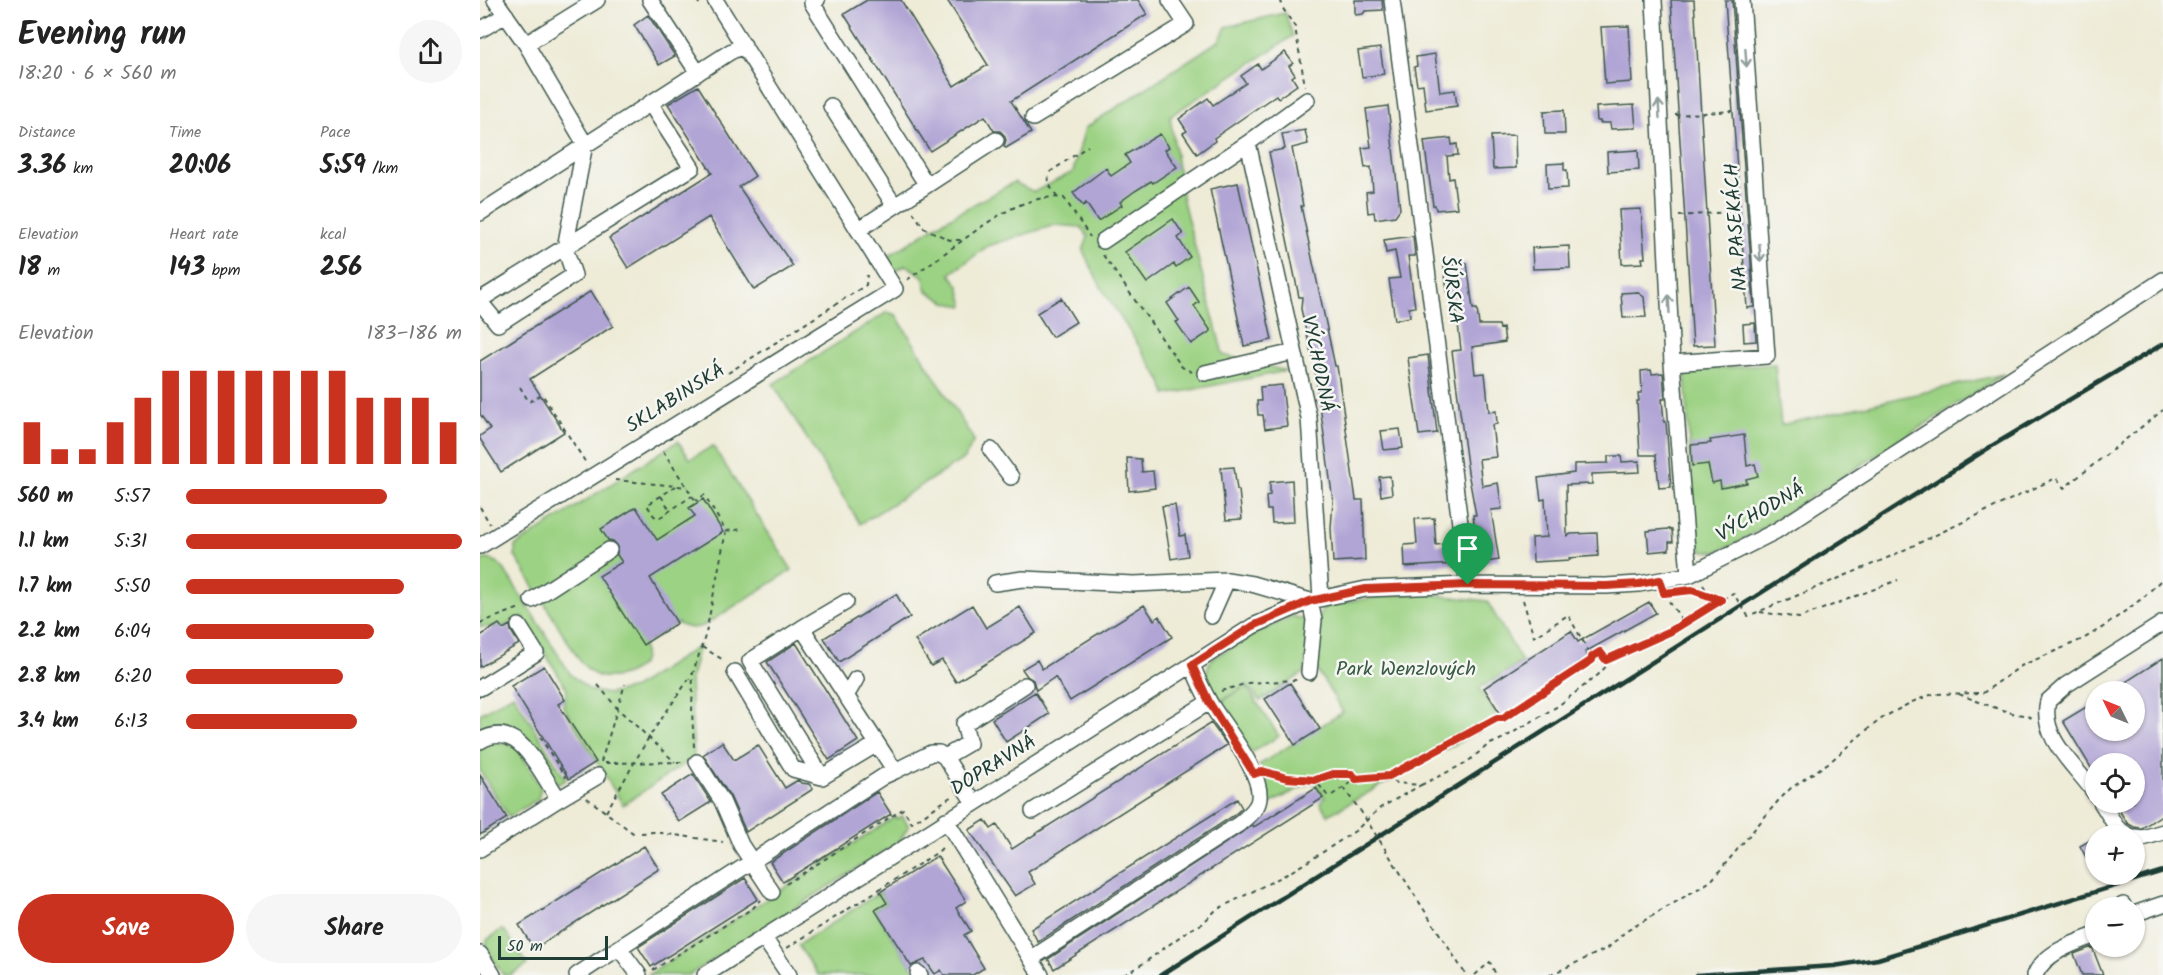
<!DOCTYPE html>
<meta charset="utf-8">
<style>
:root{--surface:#fff;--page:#f6f6f6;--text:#222;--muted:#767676;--accent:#c8321e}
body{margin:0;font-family:Kalam,sans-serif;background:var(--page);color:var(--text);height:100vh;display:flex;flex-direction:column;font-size:22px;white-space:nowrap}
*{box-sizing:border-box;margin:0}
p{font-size:20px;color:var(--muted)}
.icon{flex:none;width:33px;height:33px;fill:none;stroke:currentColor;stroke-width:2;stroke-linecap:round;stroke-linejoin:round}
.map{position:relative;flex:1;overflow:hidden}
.drawer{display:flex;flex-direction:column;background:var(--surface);width:480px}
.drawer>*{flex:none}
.needle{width:39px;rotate:313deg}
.tools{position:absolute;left:1605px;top:681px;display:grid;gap:12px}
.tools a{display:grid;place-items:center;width:60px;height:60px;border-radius:50%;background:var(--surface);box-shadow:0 2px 4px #0004;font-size:30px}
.scale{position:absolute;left:18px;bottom:15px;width:110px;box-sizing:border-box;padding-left:6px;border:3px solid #1f3d34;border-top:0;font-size:16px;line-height:21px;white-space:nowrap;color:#1f3d34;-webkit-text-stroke:4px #f6f6f2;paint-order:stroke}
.pin{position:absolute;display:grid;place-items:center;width:51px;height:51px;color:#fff;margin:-62px -26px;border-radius:50% 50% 50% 0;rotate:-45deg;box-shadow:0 0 6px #0007}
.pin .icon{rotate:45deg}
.round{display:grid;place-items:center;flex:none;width:63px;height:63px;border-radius:32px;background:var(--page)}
.overview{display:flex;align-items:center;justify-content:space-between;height:102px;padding:0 18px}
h1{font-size:33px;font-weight:700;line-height:45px}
.metrics{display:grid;grid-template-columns:repeat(3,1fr);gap:9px;height:102px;padding:6px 18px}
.metrics div{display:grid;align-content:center}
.metrics b{font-size:26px;font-weight:700}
.metrics small{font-size:16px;font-weight:400}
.metrics p{font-size:16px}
.chart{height:168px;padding:12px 18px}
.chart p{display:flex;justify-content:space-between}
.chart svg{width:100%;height:108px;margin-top:6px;stroke:var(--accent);stroke-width:6}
.cta{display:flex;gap:12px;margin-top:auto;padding:12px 18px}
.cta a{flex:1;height:69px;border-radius:36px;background:var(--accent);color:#fff;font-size:24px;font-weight:700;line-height:69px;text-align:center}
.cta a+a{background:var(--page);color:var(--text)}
ul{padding:0 18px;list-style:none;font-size:20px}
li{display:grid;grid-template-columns:96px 72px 1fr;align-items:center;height:45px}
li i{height:15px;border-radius:8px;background:var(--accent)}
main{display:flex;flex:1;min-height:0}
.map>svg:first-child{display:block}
.green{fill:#9cd283;stroke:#5e885c;stroke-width:1.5}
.building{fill:#b1a5d5}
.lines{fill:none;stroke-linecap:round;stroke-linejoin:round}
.minor-casing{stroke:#3e574c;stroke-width:18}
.path{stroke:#3e574c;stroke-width:2;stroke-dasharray:4.5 4.5;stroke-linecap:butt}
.minor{stroke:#fff;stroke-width:15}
.rail{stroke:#1f3d34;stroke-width:4.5}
.path-bridge{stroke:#3e574c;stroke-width:2;stroke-dasharray:4.5 4.5;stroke-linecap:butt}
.oneway{stroke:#8f9e9a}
.route-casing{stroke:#fff;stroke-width:12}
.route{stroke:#c8321e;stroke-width:8}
.labels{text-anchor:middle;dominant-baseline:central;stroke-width:5;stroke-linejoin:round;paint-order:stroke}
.street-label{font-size:20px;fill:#1f3d34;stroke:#f6f6f2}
.park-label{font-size:20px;fill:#385b44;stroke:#f6f6f2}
</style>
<main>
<section class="drawer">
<div class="overview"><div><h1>Evening run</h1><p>18:20 · 6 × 560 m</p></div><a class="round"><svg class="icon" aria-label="share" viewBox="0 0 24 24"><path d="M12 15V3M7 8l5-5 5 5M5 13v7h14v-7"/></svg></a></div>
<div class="metrics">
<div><p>Distance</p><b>3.36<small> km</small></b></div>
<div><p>Time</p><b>20:06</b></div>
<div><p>Pace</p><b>5:59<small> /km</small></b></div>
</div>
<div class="metrics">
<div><p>Elevation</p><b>18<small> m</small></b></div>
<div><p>Heart rate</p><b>143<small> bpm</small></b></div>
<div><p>kcal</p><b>256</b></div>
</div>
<div class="chart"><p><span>Elevation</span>183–186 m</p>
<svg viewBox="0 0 160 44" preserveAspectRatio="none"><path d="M5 44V27M15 44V38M25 44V38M35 44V27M45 44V17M55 44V6M65 44V6M75 44V6M85 44V6M95 44V6M105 44V6M115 44V6M125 44V17M135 44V17M145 44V17M155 44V27"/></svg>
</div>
<ul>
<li><b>560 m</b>5:57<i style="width:73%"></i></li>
<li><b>1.1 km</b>5:31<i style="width:100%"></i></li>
<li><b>1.7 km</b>5:50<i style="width:79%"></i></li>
<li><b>2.2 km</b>6:04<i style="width:68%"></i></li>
<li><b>2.8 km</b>6:20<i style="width:57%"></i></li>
<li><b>3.4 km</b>6:13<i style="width:62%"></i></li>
</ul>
<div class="cta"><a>Save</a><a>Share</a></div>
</section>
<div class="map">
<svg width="1683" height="975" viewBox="0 0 1683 975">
<rect width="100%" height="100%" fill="#f6f6f2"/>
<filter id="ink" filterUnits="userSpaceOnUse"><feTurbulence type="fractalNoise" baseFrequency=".0167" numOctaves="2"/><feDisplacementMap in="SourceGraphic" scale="12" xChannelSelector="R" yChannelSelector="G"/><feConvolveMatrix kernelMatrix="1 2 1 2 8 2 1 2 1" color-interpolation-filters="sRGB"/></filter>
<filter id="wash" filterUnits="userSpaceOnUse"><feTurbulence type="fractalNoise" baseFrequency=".008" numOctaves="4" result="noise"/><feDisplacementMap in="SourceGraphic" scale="24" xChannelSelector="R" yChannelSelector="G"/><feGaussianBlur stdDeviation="1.35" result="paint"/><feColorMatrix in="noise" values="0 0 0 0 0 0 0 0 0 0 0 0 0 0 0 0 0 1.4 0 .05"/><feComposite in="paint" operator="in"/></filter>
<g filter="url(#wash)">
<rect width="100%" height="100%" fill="#eeebd7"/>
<path class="green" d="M 805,13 L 813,36 L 690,116 L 703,201 L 743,355 L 806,371 L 686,395 L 682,382 L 621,287 L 603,251 L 608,237 L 601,227 L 575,225 L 508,246 L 470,274 L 479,286 L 484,306 L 467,303 L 447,291 L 443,276 L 426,265 L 412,273 L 404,259 L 462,222 L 534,182 L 554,192 L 593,172 L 605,128 L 740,40 L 746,27 Z
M 407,312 L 416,315 L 494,440 L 485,458 L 380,524 L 293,384 Z
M 1295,364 L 1301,425 L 1524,374 L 1277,531 C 1260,540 1242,555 1223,551 L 1215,541 L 1205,371 Z
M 198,441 L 210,459 L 233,446 L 312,570 L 223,626 C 212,629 206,628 197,623 L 163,645 C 164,650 166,657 162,663 C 152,676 127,681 114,674 C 109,671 104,665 100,661 L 35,556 L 35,546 Z
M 8,559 L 17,562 L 24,569 L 91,675 L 110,690 L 128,694 L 154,688 L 219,646 L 210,681 L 214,757 L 143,805 L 83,706 L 87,689 L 43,617 L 25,626 L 0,627 L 0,560 Z
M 937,593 L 1007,601 L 1042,662 L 999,688 L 1019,720 L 848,815 L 840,803 L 845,798 L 833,781 L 790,804 L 786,802 L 786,778 L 779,765 L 863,712 L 836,668 L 839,617 L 844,607 L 877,600 Z
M 812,616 L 824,620 L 830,626 L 825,672 L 780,701 L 767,685 L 741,701 L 726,674 L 730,660 L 775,634 Z
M 766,686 L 799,736 L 771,753 L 739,704 Z
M 33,694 L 86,780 L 78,784 C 61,758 39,707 0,731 L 0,714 Z
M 14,741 L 30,744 L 39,750 L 61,788 L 58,799 L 29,817 L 0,771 L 0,750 Z
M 422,816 L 429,826 L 419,842 L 209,975 L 168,975 L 415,817 L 417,819 Z
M 400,892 L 407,903 L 395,910 L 437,975 L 338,975 L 318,945 Z
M 21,930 L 25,931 L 47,965 L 30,975 L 23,975 L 6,948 L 7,940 Z"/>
<g id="blocks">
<path class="building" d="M 387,0 L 421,0 L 474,86 L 508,65 L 467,0 L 658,0 L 667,14 L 531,101 L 551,133 L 526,148 L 524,146 L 526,140 L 524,135 L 520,131 L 514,131 L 505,116 L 450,151 L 364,14 Z
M 875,0 L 902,0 L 903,10 L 885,11 L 883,14 L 875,15 Z
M 1191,0 L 1214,0 L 1235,345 L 1213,346 Z
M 1245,0 L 1252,0 L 1274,307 L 1267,308 Z
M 168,15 L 195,56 L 179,65 L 154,25 Z
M 1149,26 L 1152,82 L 1125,84 L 1121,27 Z
M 900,48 L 904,74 L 882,77 L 878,51 Z
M 805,52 L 813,63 L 809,66 L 815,75 L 812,77 L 817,85 L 798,98 L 796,95 L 734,138 L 735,141 L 717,154 L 703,133 L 707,131 L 699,119 L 728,98 L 733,105 L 766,83 L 761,76 L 778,64 L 781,69 Z
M 955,54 L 960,92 L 975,90 L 977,106 L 946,110 L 943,84 L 937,85 L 934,67 L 937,66 L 936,57 Z
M 218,86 L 275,176 L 259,187 L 313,266 L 274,290 L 229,217 L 148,268 L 129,238 L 232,173 L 188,104 Z
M 1154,105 L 1156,128 L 1131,129 L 1130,123 L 1120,123 L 1120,121 L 1117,121 L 1116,107 Z
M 908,106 L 920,209 L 915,216 L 895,219 L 894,212 L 888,213 L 886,192 L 893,191 L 891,167 L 885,168 L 882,148 L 891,147 L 886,109 Z
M 1084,110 L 1085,134 L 1065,134 L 1064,111 Z
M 825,130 L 828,144 L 812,148 L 823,206 L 821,206 L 855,366 L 857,366 L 876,500 L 883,500 L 885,560 L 853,562 L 851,528 L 853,501 L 835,369 L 841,368 L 831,353 L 821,309 L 822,297 L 819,297 L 789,152 L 805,149 L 802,134 Z
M 680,134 L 689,147 L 685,150 L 697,167 L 673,183 L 671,181 L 655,191 L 640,202 L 642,205 L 618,221 L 606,203 L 603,206 L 593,193 L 626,168 L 631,176 L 650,163 L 645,155 Z
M 1035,135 L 1036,168 L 1013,169 L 1011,136 Z
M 971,138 L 972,145 L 977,144 L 978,155 L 967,156 L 969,179 L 973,178 L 977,208 L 956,210 L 955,205 L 953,205 L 944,141 Z
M 1158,150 L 1159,170 L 1128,172 L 1127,152 Z
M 1084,163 L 1084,170 L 1087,170 L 1088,188 L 1068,189 L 1067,164 Z
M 758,183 L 792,340 L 764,346 L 730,189 Z
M 1161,209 L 1165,258 L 1162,258 L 1163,263 L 1142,264 L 1139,210 Z
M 693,219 L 703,234 L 698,238 L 710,257 L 696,267 L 694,264 L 667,283 L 645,252 Z
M 933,236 L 935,256 L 928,256 L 935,307 L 929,308 L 930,317 L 915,320 L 909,279 L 920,278 L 915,251 L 906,253 L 904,240 Z
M 1089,246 L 1090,268 L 1053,269 L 1052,248 Z
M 987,263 L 993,309 L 997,309 L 999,325 L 1019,325 L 1020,329 L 1023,328 L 1025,342 L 992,347 L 995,374 L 1005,373 L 1009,412 L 1016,411 L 1017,424 L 1012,425 L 1016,457 L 999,459 L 1002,486 L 1018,483 L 1022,509 L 1011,510 L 1019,560 L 999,563 L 993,515 L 996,515 L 988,472 L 972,351 L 981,350 L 975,297 L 968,298 L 964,266 Z
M 709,287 L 719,302 L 714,306 L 731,331 L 711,344 L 696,322 L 699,321 L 687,303 Z
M 111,291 L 133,326 L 50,379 L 84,432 L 21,472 L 0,439 L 0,436 L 10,429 L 0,414 L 0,361 Z
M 1157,292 L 1164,297 L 1166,317 L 1143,318 L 1141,293 Z
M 581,298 L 596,322 L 572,337 L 557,313 Z
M 1275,323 L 1276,341 L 1264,342 L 1263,324 Z
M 948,355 L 957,433 L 939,435 L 928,358 Z
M 1171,370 L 1172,374 L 1183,373 L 1185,399 L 1182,399 L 1184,422 L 1186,422 L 1191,487 L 1179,488 L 1176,455 L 1160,455 L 1157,401 L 1159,401 L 1158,393 L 1162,393 L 1161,371 Z
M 802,385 L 807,426 L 785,429 L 783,415 L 778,415 L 777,401 L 781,401 L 780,387 Z
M 920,429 L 923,448 L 904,450 L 901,431 Z
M 1264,435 L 1267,466 L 1275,464 L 1278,476 L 1266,479 L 1267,483 L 1241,488 L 1240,481 L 1232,483 L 1228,464 L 1212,466 L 1211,445 L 1231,443 L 1230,440 Z
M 1128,456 L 1141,456 L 1142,462 L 1159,461 L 1160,472 L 1112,474 L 1112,484 L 1086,485 L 1087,536 L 1091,534 L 1117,533 L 1118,556 L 1089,558 L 1090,560 L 1053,562 L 1052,538 L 1067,537 L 1065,499 L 1061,500 L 1058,478 L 1094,473 L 1094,464 L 1128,463 Z
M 647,458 L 661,459 L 662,472 L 673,471 L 675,488 L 649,491 Z
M 754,467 L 757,490 L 759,490 L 762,519 L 746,520 L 741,468 Z
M 910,476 L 912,494 L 901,496 L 899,477 Z
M 812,480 L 814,522 L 792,523 L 791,510 L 787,510 L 786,496 L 790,495 L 790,482 Z
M 223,499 L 243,532 L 170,578 L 197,623 L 163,645 L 119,576 L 142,562 L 137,555 L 137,545 L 133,541 L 128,540 L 121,529 L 156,507 L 177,540 L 215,516 L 209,508 Z
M 695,505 L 700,536 L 705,535 L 708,556 L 691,559 L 682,506 Z
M 954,518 L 956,545 L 973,543 L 975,564 L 925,567 L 924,545 L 937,544 L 935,519 Z
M 1188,529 L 1192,530 L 1193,542 L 1189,542 L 1189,550 L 1169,552 L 1167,531 Z
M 416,594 L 430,617 L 359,662 L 344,638 Z
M 1169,602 L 1176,613 L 1105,652 L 1110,660 L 1022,716 L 1004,688 L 1091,631 L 1098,642 Z
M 492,605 L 506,628 L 540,607 L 556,633 L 476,682 L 462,660 L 451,666 L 435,640 Z
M 664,605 L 674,620 L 679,616 L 692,637 L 590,701 L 575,677 L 556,690 L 553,680 L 547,676 L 542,669 L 557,660 L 562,669 Z
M 19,624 L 23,629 L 30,625 L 31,631 L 39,644 L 0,667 L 0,636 Z
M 316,643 L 378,741 L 349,760 L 287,662 Z
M 1683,658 L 1683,814 L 1662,828 L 1654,827 L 1647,823 L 1634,802 L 1654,802 L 1654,764 L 1616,764 L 1616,776 L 1583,721 L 1616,701 L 1616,730 L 1654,730 L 1654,692 L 1630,692 Z
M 64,666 L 85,700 L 78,704 L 116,762 L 89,779 L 31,686 Z
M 810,683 L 840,729 L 815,745 L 785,699 Z
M 555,692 L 569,714 L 526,742 L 512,719 Z
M 731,723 L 747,745 L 548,872 L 555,884 L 535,896 L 489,830 L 505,820 L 511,829 L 517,825 L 532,849 Z
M 242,742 L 254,760 L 278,745 L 305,788 L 318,780 L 321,783 L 329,784 L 333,789 L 266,832 L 250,796 L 223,755 Z
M 213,774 L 231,802 L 199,822 L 181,795 Z
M 0,775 L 27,818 L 0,835 Z
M 836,788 L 843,798 L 574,969 L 568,959 L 773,825 L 774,827 Z
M 397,792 L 411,814 L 303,882 L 290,862 Z
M 757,799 L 762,808 L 753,816 L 558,942 L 551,929 Z
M 1616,837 L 1616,852 L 1606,857 L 1600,846 Z
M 164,846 L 179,869 L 54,949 L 39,925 Z
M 457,856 L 486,901 L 476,908 L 491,931 L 484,935 L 504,968 L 493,975 L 464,975 L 461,970 L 455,974 L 445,960 L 431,966 L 395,910 L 407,903 L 400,892 Z
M 265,878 L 278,899 L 171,967 L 158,947 Z
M 1612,947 L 1623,975 L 1602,975 L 1594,954 Z"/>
</g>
</g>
<g filter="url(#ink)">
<use href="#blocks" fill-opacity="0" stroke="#3e574c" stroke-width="1.5"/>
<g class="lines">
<defs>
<path id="minor" d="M 15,0 L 46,44
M 170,0 L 218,73
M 337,0 L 332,3 L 446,184
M 912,0 L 988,585
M 1174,0 L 1192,363 L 1209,575
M 0,30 L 26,15
M 351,106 L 414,205
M 553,118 L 706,24 L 690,0
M 768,143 L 829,418 L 841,598
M 0,213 L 250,52 L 264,45
M 378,230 L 516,140
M 623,241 L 768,143 L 827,100
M 0,300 L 212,168 L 170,103
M 0,302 L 18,324 L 94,275 L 85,248 L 105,144 L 46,44 L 117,0
M 1192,363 L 1287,356 L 1262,0
M 725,373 L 814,352
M 511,450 L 531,477
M 0,546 L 415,289 L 235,0
M 515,583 L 543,579 L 654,584 L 747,580 L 772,584 L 830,601 L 886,589 L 988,585 L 1126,586 L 1159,584 L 1209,575 L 1296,531 L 1683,280
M 52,600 L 129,550
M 731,616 L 747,580
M 322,628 L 366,602
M 255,672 L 313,769 L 342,777
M 829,672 L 834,620 L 830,601
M 0,688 L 56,653 L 39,626
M 366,696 L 376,679
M 0,741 C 40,717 60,774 79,799 L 0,849
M 397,744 L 342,777 L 270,661 L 322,628 L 415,771 L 451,753 L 459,753 L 465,757 L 494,803
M 465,757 L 489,743 L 484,724 L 545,685
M 217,762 L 242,801 L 261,845 L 292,892
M 1616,795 C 1597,766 1559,739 1568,701 L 1586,685 L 1683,623
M 79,799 L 118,776
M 1621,802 L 1637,828 L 1649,836
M 553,811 L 729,702
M 466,820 L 561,975
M 1654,837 L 1663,838 L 1683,832
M 1641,908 L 1643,905
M 1654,914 L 1683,904
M 284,938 L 309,975
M 139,948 L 159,975
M 0,954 L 13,975
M 552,958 L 759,824 C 766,818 775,811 778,803 C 787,777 743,725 730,703 C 723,691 717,678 712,665
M 438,973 L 440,975
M 97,975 L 404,776 L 415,771
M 225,975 L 773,626 L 830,601
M 1555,975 C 1564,953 1594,943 1616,935"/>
</defs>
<use href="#minor" class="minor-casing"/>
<path class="path" d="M 217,0 L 221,7
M 801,0 L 802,7 L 815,27 L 825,86
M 1195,115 L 1253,111
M 577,197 C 571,188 566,182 570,172 L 608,146
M 433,212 L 444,228 L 470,240 L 482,240
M 1199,216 L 1260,211
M 623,255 L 702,367 L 712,372
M 427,280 C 442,269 457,259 472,248 C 503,226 543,192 584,198 L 610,237
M 248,373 L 386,285 L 387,275
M 40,387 L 49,402 L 62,394 L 106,463
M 183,451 L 217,503
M 135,480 L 207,487
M 196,486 L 167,505 L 174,516 L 179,518 L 212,496
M 181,496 L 190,510
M 0,507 L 10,524
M 246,531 L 264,529
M 1223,585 L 1230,596 L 1241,600
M 1213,590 L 1230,596
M 1184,594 L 1204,623
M 1043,600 L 1054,637 L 1088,615 L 1112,657 L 1120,652 L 1126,660 L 1191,631 L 1253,593 L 1268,616 L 1405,559 L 1576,478 L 1584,488 L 1683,410
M 1280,612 L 1319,618 L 1418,580
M 0,623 L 40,608
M 222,647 L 245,661
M 118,685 L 137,708 L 195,762
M 741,691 L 768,683 L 817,680
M 1479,694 C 1496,701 1512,707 1529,712 C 1537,715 1546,714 1553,719
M 60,737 L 86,778
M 214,747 L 212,712 L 213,673 L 226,633 L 246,531 L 224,495 L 216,501
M 121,762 L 145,684
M 125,763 L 203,762
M 788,773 L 807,778 L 835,780 L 847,795 L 852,795 L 876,779 L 909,776 L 1017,718 L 1023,718 L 1112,660 L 1112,657
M 835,780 L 853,774 L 872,774 L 876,779
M 941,785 L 986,763 L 1008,745 L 1022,739 L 1078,706 L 1118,675 L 1135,657
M 863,788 L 880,810
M 107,798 L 157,836
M 126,812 L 169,737 L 213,673
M 161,833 L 174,832 L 243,842
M 306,884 L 423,809 L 432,823 L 472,796
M 307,948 L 458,852 L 465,845
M 173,970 L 273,908 L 281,900
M 644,975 L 664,963 L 709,930 L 722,924 L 736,910 L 807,874 L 840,854 L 875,831 L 900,808 L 941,785 L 917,783 L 902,776
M 995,975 L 1010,962 L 1016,975
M 1070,975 L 1128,948 L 1145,932 L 1231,881 L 1298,801 L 1311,788 L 1351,761 L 1384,732 L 1404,717 L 1432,702 L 1453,694 L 1503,693 L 1541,666 L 1603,639 L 1625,626 L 1664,597 L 1683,578"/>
<use href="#minor" class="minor"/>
<path class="rail" d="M 681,975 L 1510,447 L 1683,344
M 1216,975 L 1354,966 L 1398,959 L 1683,871"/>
<path class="path-bridge" d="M 880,810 L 986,975"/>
</g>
<defs><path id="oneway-shaft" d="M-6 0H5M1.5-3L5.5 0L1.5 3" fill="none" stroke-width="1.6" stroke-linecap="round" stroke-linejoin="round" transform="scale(1.5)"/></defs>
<g class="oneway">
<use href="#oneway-shaft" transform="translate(1266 58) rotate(86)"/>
<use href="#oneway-shaft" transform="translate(1179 109) rotate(-93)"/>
<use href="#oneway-shaft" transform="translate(1280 253) rotate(86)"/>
<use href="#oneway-shaft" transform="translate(1189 304) rotate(-93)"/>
</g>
</g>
<g class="lines" filter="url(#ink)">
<defs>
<path id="route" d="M 1180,580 L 1184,593 L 1212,590 L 1241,600 L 1191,631 L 1126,660 L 1120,652 L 1112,657 L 1112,660 L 1023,718 L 1017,718 L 909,776 L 876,779 L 872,774 L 853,774 L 835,780 L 807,778 L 782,771 L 774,774 L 729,702 L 712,665 L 773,626 L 830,601 L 886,589 L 988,585 L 1126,586 L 1159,584 Z"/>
</defs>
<use href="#route" class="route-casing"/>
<use href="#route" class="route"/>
</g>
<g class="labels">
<g class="street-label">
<text transform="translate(1257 227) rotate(-94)">NA PASEKÁCH</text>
<text transform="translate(971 290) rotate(83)">ŠÚRSKA</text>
<text transform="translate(837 364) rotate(78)">VÝCHODNÁ</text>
<text transform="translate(196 399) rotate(-32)">SKLABINSKÁ</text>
<text transform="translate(1281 513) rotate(-30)">VÝCHODNÁ</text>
<text transform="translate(514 766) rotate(-32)">DOPRAVNÁ</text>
</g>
<g class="park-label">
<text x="926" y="670">Park Wenzlových</text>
</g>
</g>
</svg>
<div class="tools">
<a><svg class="needle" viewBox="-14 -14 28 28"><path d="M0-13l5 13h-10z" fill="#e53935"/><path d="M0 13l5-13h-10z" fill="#767676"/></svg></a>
<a><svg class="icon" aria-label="locate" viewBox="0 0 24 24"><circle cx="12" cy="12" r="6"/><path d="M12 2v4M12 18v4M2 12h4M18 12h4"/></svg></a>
<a>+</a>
<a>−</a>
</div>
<div class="scale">50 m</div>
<div class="pin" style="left:988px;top:585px;background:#1e9e55"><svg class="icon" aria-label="arrive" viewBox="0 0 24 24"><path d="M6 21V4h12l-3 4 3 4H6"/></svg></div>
</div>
</main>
